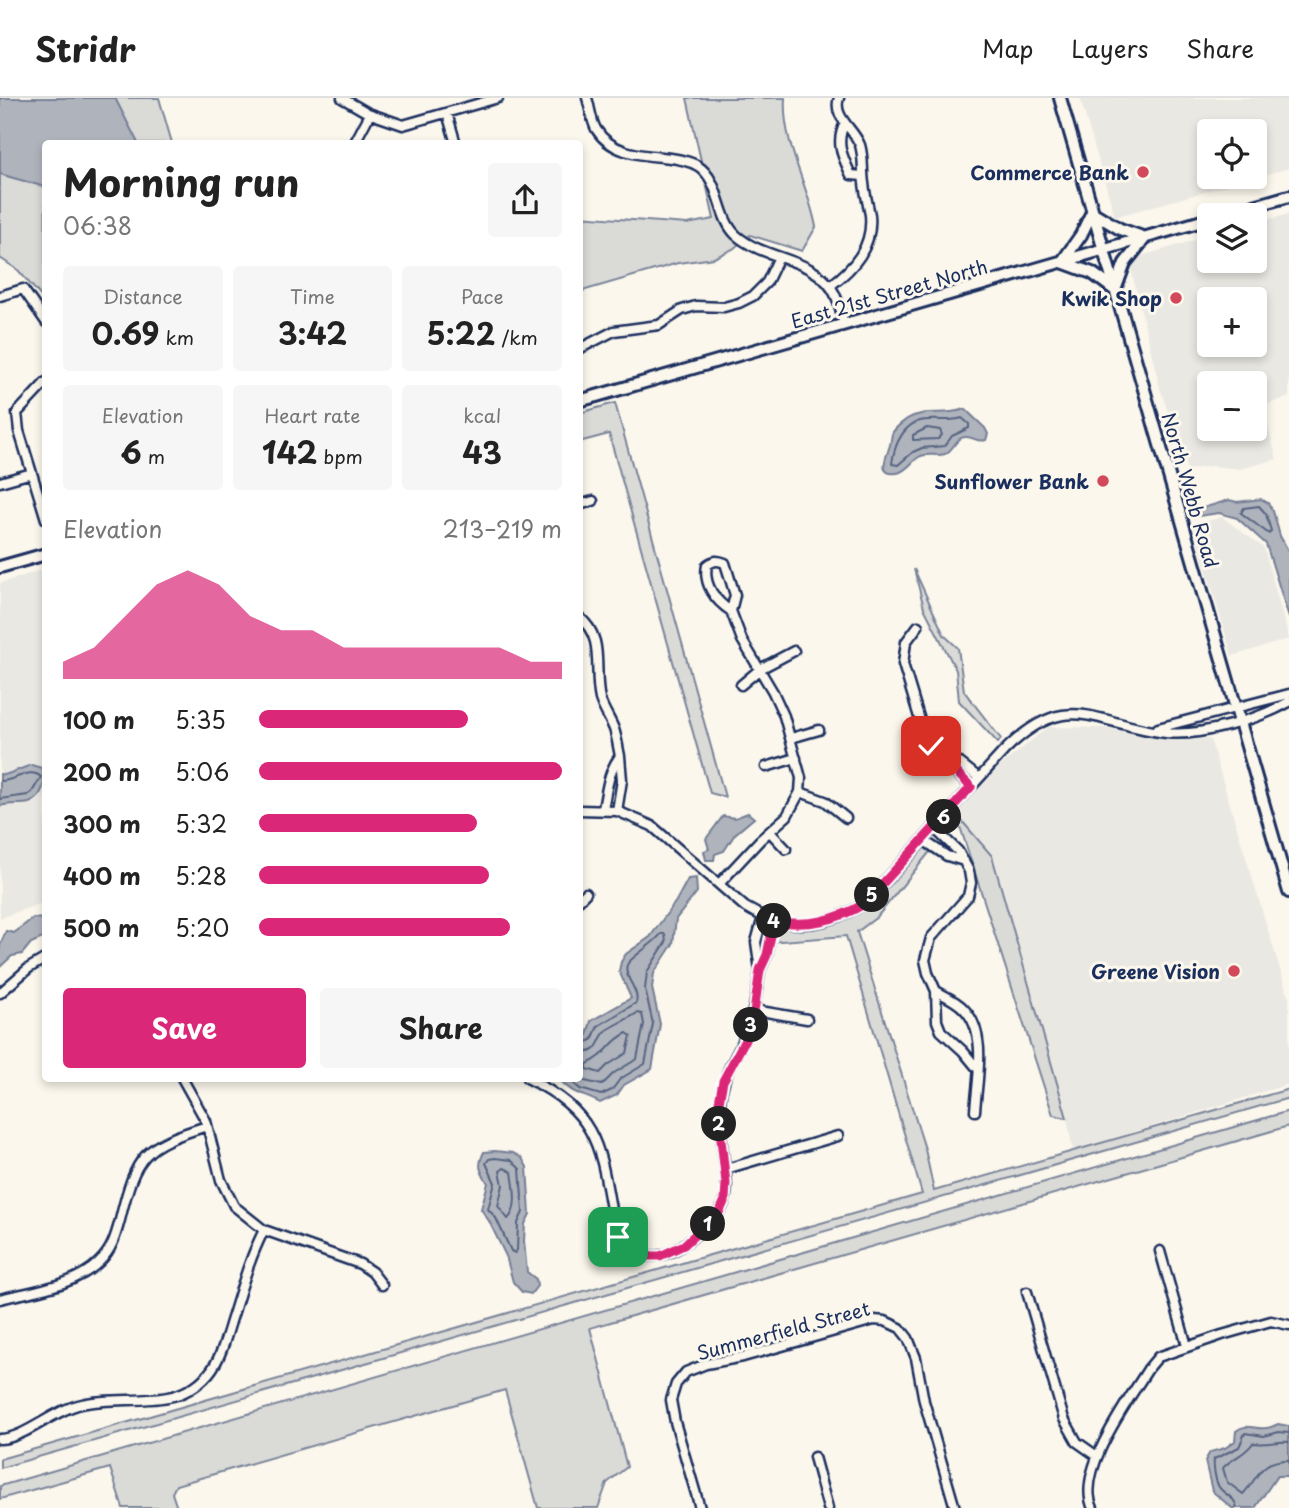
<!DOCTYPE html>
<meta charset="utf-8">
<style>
:root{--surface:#fff;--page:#f6f6f6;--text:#222;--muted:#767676;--line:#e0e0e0;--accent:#db2777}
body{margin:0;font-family:"Playpen Sans",sans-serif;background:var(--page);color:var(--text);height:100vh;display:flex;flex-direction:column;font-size:26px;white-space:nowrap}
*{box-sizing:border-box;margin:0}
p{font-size:23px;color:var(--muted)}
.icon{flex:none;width:38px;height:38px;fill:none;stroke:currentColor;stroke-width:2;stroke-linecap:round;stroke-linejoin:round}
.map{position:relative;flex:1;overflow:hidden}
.details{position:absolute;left:42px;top:42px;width:541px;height:942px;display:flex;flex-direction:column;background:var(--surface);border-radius:7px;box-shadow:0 4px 10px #0003}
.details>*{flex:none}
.tools{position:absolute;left:1197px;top:21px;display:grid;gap:14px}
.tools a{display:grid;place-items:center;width:70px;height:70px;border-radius:7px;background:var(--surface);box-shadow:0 4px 10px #0003;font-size:35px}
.pin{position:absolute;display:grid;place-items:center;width:60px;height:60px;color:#fff;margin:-30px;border-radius:14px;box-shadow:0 4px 10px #0006}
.km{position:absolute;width:35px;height:35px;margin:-18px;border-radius:50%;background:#222;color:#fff;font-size:19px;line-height:35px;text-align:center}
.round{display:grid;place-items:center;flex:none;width:74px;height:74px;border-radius:7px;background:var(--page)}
.overview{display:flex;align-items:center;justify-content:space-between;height:119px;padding:0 21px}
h1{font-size:38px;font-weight:700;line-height:52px}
.figures{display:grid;grid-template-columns:repeat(3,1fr);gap:10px;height:119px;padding:7px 21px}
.figures div{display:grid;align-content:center;border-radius:7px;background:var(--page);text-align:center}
.figures b{font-size:30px;font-weight:700}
.figures small{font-size:19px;font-weight:400}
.figures p{font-size:19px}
.chart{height:196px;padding:14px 21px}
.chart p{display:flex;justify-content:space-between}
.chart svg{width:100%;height:126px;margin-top:7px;fill:var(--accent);opacity:.7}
.cta{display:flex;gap:14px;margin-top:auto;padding:14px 21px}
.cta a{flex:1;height:80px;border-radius:7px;background:var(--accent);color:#fff;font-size:28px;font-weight:700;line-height:80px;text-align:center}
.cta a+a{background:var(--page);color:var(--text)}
ul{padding:0 21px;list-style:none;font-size:23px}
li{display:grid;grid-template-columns:112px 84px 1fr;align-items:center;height:52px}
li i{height:18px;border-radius:9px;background:var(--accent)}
header{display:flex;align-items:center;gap:42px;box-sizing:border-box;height:98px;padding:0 35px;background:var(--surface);border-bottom:2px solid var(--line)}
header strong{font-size:33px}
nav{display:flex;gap:38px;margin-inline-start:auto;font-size:24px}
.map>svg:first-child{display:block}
.built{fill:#eae8e2;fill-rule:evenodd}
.green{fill:#dadad7;stroke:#7a849a;stroke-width:2}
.water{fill:#afb3bb;stroke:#747e96;stroke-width:2}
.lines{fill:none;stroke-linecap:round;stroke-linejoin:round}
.shore{stroke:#566483;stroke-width:2}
.street-casing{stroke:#1b2f5e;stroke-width:13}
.secondary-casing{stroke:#1b2f5e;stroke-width:16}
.street{stroke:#fbf7ec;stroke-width:8}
.secondary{stroke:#fbf7ec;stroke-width:10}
.route-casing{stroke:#fff;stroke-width:14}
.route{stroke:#db2777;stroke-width:9}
.poi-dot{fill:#d1495b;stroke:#fbf7ec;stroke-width:2.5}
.labels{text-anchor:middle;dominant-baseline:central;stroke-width:6;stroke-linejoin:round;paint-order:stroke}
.poi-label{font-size:19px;font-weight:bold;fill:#1b2f5e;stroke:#fbf7ec;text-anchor:end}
.street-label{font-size:19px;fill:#1b2f5e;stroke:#fbf7ec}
</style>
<header>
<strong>Stridr</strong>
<nav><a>Map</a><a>Layers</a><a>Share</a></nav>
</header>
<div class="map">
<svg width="1289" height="1410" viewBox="0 0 1289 1410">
<rect width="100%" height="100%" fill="#fbf7ec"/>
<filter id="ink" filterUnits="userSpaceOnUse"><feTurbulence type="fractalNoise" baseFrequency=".0143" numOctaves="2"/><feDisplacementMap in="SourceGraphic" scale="14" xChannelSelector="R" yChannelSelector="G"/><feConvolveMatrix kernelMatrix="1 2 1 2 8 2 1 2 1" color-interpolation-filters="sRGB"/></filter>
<g filter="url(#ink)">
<path class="built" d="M 1080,0 L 1289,0 L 1289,70 L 1115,119 ZM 1209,33 L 1255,33 L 1255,79 L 1209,79 Z
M 1289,116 L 1289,299 L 1262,308 L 1277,361 L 1240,371 L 1212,368 L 1187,372 L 1160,290 L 1130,167 L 1138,159 L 1209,138 L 1209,163 L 1255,163 L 1255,125 ZM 1209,201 L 1255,201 L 1255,247 L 1209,247 ZM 1209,285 L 1255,285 L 1255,331 L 1209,331 Z
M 1222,419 L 1264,450 L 1289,541 L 1232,558 L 1193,427 Z
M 45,471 L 45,804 L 0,820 L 0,485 Z
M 1048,629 L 1106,630 L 1164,641 L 1210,641 L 1289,901 L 1289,986 L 1073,1053 L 1067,1020 L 992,759 L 956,716 L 999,669 Z"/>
<path class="green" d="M 0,0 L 159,0 L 172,45 L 46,46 L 45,203 L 18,172 L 0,160 Z
M 687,0 L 785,0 C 782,45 808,86 816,129 L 802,153 L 750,137 L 733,151 L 714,160 L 678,165 L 579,194 L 579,118 L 687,126 L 714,121 Z
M 615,305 L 725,699 L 710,695 L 609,336 L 579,344 L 579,315 Z
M 914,471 L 944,537 L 958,550 L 964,593 L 1001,641 L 998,645 L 959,603 L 956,572 L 924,510 Z
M 956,716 L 992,758 L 1067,1020 L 1053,1017 Z
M 925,749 L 933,750 L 877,819 L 857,834 L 925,1051 L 934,1093 L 1289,991 L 1289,1000 L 0,1370 L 0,1361 L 922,1096 L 846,838 L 769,844 L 773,823 C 789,831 798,831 815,829 C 866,824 892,784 925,749 Z
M 1289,1013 L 1289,1028 L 590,1230 L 627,1369 L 607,1385 L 598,1410 L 538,1410 L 505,1292 L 176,1387 L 172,1395 L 177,1410 L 123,1410 L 110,1370 L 0,1401 L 0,1388 Z"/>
<path class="water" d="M 0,0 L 115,0 L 138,45 L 46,46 L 45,89 L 3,77 L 0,75 Z
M 965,311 L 985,330 L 988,336 L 986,342 C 977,345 973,338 965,339 C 955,340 954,352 945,356 C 936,359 927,354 919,359 C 912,363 906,374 897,375 C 875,378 888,356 890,347 C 891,344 891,340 892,336 C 894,330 902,325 907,321 C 926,310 943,319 965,311 Z
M 1261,401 L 1268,405 L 1273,413 L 1280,438 L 1289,454 L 1289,520 L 1266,446 L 1237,420 L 1219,415 L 1199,418 L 1196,412 L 1229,402 L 1237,404 Z
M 31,667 L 42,670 C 48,681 42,701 29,705 C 20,707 10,705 0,708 L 0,676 L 5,677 Z
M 748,715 L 754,720 L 735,736 L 724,753 L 715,756 L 714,762 L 706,762 L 704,753 L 709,751 L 706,741 L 723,718 L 735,720 Z
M 696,780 L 697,794 L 676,821 L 673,846 L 654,875 L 652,890 L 660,926 L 652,971 L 624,987 L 617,997 L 600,1005 C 584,996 571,997 559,980 L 579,980 L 579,941 L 587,937 L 591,923 L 631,900 L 619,873 L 621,864 L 626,856 L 650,839 L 676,803 L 688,781 Z
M 33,820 L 45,821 L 45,839 L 31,845 L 22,856 L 12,858 L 0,869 L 0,847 L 6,833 L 14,835 Z
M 495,1053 L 513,1055 L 522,1060 L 527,1069 L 530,1116 L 525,1126 L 524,1143 L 527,1174 L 536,1181 L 537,1188 L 531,1196 L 522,1194 L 513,1184 L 506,1158 L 489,1123 L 481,1111 L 488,1085 C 480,1073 477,1068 484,1054 Z
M 1278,1326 L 1289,1328 L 1289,1378 L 1277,1378 L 1255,1410 L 1232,1410 L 1212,1393 L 1205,1363 L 1210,1354 L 1225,1350 L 1235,1343 L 1236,1333 C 1247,1324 1255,1332 1266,1330 C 1270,1330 1274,1328 1278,1326 Z"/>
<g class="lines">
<path class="shore" d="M 962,320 L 969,326 L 969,330 L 952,338 L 945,348 L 922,350 L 913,354 L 898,367 L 892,366 C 894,347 904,322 928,322 C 941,321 949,324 962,320 Z
M 927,330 L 940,332 L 942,337 L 938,341 L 913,342 L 913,337 Z
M 1259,408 L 1266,416 L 1271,433 L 1269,436 L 1241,415 L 1244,410 Z
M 0,683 C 14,684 30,668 41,679 L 32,694 L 28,697 L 0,701
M 627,935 L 631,938 L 627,955 L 608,967 L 600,975 L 587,971 L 587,966 C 607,958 609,943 627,935 Z
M 579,956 C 603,954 596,941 607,932 C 616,926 628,921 637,915 L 642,916 L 644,926 L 637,961 L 614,975 L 602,987 L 585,983 L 579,978
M 568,980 L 580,991 L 601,997 L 612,992 L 620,981 L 645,966 L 653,926 L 645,891 L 647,874 L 666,844 L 665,836 L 661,836 C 654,846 629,860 627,867 C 623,880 640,891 636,905 L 598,928 L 592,942 L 579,947
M 495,1060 L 511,1062 L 520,1071 L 523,1114 L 518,1125 L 517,1152 L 515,1155 L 511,1153 L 496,1120 L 488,1111 L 495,1085 L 486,1065 L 489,1061 Z
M 504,1070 L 512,1074 C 514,1089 519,1110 508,1121 L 498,1108 L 503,1087 L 500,1073 Z
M 1289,1344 C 1276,1343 1266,1347 1253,1345 C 1244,1358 1231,1360 1223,1370 L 1227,1384 L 1243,1396 C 1260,1378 1259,1362 1289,1362
M 1237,1410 C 1235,1398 1225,1398 1219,1389 C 1215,1382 1213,1368 1214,1361 L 1239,1349 L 1245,1335 L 1264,1338 L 1279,1334 L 1289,1335"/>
<defs>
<path id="street" d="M 342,0 L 368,15 L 403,27 L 498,0
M 587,0 C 590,9 591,22 596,31 C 610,54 637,57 662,59 C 673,60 688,62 698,68 C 721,83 717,119 736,137 C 764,162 812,159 832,191 C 839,201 841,215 844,227
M 447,15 L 456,46
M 845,25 C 835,44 842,58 851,77 L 863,78
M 354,46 L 370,16
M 830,188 C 854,170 873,149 870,117 C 868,106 865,96 864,85 C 862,72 864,60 860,47 C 854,31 832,18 839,0
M 0,198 L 23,191 L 46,224
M 579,251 L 614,233 L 659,227 L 682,212 L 696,208 L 724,209 L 739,205 L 753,198 L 767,184 L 779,159
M 46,284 L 17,315 L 19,333 L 46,421
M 0,384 L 32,375
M 579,407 L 593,403
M 579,519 C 606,540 593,572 600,601 C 603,611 610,621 614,631 C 617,640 618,649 620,658
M 918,528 L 906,544 L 903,566 L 925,639 L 937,656 L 971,689
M 741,587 L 760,571 L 794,553
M 1158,630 L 1289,596
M 791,640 L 819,632
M 943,659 L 960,665 L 979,680
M 766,669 L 796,660
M 800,694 L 825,703 L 846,720
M 603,711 C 607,691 608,674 620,658 L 622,682 L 617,713
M 579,712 L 617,713 L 652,728 L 745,809 C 786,834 824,830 864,806 L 1004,653 C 1068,589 1093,626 1166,635 C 1201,639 1259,621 1289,604
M 934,730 L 958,753 L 969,773 L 971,785 L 968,798 L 931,840 L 925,862 L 928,875 L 936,893 L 937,923 L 941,933 L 963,953 L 977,970
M 770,734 L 786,751
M 923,742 L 947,758 L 964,763
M 719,786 L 760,742 L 787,718 L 800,694 L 801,680 L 784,618 L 773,594 L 742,542 L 731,513 L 735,497 L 725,465 C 718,462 714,462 707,467 C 703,486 715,503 731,513
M 579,802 L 586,795
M 763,819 L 756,844 L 760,872 L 767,857 L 773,823
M 936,893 C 945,898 957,903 964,911 C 988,935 977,982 975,1013
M 0,895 L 29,870 L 46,860
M 754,912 L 807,921
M 182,980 L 206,1023 L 221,1082 L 234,1108 L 264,1132 L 360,1166 L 372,1174 L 382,1187
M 527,980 C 602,1017 600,1053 614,1128 C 619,1143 631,1156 648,1158 C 664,1159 680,1151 692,1140 C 703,1130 718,1120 724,1105 C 729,1092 726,1076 724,1063 C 719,1023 714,995 735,959 C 751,931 756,904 760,872
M 726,1071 L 838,1038
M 1160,1153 L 1187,1248
M 1027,1194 L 1064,1321 L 1077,1344 L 1097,1358
M 0,1201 C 32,1193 75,1188 99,1164 C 112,1152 116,1137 120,1122 C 136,1056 143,1048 207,1028
M 0,1341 C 26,1340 53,1312 82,1306 C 112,1299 144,1305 173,1298 C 188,1294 203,1284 212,1271 C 223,1255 227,1235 233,1217 C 242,1188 250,1159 264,1132
M 814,1359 L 828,1410
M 700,1410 L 675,1324 L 671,1302 L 676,1286 L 686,1274 L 706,1266 L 743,1259 L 874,1222 L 885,1223 L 900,1230 L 908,1240 L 916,1260 L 924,1303 L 955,1410
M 1093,1410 C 1075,1374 1129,1302 1148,1271 L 1158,1259 L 1222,1237 L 1271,1223 L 1289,1227"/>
<path id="secondary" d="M 1060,0 L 1289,794
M 1092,114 L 1120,131 L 1145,140 L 1125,165 L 1115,192 L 1092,175 L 1062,164 L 1081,137 Z
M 1223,117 L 1289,98
M 579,303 L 1209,121
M 0,469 L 46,456"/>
</defs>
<use href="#street" class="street-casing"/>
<use href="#secondary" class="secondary-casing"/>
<use href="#street" class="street"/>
<use href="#secondary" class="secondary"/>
</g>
</g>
<g class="lines" filter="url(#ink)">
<defs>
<path id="route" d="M 618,1139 L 635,1153 L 646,1158 L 660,1158 L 684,1147 L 720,1113 L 725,1102 L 726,1085 L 719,1024 L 719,1004 L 723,983 L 745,942 L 753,921 L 760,872 L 767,857 L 774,823 C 807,829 835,823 864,806 L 971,689 L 931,648"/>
</defs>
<use href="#route" class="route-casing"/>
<use href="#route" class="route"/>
</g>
<g class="poi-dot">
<circle cx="1143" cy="74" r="7"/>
<circle cx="1176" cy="200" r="7"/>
<circle cx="1103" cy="383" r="7"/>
<circle cx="1234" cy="873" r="7"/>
</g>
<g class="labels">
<g class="poi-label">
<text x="1129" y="74">Commerce Bank</text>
<text x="1162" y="200">Kwik Shop</text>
<text x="1089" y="383">Sunflower Bank</text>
<text x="1220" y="873">Greene Vision</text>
</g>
<g class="street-label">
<text transform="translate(889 195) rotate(-16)">East 21st Street North</text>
<text transform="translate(1191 392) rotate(74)">North Webb Road</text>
<text transform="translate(783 1232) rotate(-15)">Summerfield Street</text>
</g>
</g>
</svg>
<div class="tools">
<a><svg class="icon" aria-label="locate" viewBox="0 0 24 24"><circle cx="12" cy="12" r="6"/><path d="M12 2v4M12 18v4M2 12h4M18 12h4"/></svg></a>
<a><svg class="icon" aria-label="layers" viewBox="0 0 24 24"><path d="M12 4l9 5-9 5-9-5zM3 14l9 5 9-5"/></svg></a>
<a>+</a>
<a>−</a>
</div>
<div class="pin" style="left:618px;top:1139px;background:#1e9e55"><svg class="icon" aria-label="arrive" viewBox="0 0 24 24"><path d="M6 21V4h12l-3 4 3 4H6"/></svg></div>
<div class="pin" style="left:931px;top:648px;background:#d93025"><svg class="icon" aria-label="check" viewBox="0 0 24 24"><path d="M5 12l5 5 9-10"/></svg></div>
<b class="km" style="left:708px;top:1126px">1</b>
<b class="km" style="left:719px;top:1026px">2</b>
<b class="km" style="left:751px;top:927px">3</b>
<b class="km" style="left:774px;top:823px">4</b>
<b class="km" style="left:872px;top:797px">5</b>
<b class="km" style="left:944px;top:719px">6</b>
<section class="details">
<div class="overview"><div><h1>Morning run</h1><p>06:38</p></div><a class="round"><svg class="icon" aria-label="share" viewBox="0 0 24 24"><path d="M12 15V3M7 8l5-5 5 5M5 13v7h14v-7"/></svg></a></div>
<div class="figures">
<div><p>Distance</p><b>0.69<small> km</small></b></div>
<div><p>Time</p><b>3:42</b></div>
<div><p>Pace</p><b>5:22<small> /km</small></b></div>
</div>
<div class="figures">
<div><p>Elevation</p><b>6<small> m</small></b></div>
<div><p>Heart rate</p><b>142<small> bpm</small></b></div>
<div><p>kcal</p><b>43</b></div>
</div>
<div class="chart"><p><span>Elevation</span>213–219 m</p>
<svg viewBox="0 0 160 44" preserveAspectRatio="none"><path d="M0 44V38L10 33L20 22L30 11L40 6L50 11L60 22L70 27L80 27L90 33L100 33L110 33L120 33L130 33L140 33L150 38L160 38V44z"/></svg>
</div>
<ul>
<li><b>100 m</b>5:35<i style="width:69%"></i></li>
<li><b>200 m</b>5:06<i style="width:100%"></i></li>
<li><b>300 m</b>5:32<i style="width:72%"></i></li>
<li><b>400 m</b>5:28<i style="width:76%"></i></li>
<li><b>500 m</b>5:20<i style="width:83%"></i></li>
</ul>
<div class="cta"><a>Save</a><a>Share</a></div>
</section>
</div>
